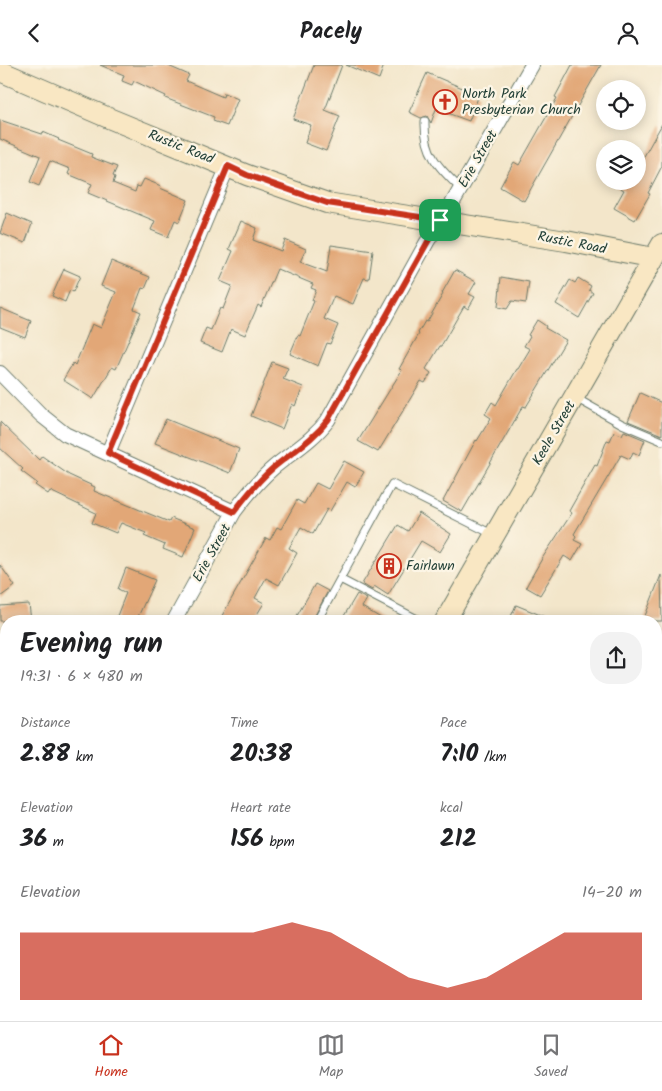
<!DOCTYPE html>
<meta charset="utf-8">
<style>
:root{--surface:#fff;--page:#f2f2f2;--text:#202124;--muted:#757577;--line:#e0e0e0;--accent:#c8321e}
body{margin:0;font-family:Kalam,sans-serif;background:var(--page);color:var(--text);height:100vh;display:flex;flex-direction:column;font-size:19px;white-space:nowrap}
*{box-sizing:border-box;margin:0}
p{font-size:16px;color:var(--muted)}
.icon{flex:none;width:28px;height:28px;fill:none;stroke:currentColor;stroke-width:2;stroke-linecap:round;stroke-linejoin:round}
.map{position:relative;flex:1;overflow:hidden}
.panel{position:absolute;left:0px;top:550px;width:662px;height:406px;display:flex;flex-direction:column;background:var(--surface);border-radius:20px 20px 0 0;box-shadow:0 2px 12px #0003}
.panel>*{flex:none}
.fabs{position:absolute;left:596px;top:15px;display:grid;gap:10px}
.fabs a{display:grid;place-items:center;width:50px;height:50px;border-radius:50%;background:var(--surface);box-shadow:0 2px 12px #0003;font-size:25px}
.pin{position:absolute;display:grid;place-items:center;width:42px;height:42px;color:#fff;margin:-21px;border-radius:10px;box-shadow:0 2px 8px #0006}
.round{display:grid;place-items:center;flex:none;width:52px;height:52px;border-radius:20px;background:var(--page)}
.overview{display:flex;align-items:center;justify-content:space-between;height:85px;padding:0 20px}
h1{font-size:28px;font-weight:800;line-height:38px}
.stats{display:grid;grid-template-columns:repeat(3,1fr);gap:8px;height:85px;padding:5px 20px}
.stats div{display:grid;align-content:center}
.stats b{font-size:25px;font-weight:800}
.stats small{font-size:14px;font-weight:400}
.stats p{font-size:14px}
.chart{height:140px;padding:10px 20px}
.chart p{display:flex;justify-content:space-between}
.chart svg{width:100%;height:90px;margin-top:5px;fill:var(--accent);opacity:.7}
header{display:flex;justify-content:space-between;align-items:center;height:65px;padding:0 20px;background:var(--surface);font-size:22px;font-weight:800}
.dock{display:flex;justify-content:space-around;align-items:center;height:70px;border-top:1px solid var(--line);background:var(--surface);font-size:14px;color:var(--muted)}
.dock a{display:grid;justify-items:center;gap:2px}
.dock .current{color:var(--accent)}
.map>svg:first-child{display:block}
.building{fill:#e2a777}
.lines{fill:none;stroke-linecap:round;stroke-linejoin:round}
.lane-casing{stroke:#697868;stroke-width:9}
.street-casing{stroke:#697868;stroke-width:16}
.secondary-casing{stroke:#697868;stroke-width:22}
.lane{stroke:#fff;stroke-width:7}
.street{stroke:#fff;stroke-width:14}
.secondary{stroke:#f9e7c3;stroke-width:20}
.route-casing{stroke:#fff;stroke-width:10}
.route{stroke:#c8321e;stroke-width:6}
.labels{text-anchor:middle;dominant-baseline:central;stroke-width:4.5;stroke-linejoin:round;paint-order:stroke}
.poi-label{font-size:14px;fill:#1f3d34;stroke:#fcf5e5;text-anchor:start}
.street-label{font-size:14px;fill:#1f3d34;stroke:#fcf5e5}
</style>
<header><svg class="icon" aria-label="back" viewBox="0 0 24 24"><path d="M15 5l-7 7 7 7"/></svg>Pacely<svg class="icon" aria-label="person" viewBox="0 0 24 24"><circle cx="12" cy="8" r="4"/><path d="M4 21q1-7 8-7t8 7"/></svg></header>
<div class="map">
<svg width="662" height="956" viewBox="0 0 662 956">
<rect width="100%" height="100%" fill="#fcf5e5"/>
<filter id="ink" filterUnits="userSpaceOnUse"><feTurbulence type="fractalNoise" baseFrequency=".02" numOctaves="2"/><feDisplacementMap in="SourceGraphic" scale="10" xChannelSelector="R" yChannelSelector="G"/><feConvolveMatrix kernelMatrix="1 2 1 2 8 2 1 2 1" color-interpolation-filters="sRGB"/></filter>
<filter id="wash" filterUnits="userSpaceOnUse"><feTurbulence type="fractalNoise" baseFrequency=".0096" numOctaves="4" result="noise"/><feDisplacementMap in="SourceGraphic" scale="20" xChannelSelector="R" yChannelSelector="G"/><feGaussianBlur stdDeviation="1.12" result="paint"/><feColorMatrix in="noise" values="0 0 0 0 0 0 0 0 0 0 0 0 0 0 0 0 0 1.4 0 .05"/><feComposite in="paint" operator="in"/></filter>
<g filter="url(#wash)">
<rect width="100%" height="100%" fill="#f3e6ca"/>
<g id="blocks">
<path class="building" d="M 100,0 L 166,0 L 189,10 L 186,16 L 223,32 L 224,28 L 238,34 L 227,61 L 213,56 L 214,52 L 165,33 L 166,31 L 134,16 L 132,20 L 122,16 L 124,10 Z
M 314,0 L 342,0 L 325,45 L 340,51 L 326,86 L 305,78 L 311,60 L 293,54 Z
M 346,0 L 384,0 L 379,14 Z
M 572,0 L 601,0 L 524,136 L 500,122 L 514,97 L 519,100 L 557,33 L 555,32 Z
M 427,8 L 479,30 L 469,56 L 436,44 L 431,58 L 427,51 L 421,53 L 409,47 Z
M 0,55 L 42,69 L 43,67 L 59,74 L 58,75 L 92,89 L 91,92 L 117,102 L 113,111 L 115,112 L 113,118 L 135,127 L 137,121 L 140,122 L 144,114 L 161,121 L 160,123 L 188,135 L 179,157 L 175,155 L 168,172 L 151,165 L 155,156 L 88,128 L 92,119 L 68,109 L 70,104 L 50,96 L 39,121 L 30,117 L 40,91 L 0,74 Z
M 662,59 L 662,101 L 648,128 L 650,129 L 635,155 L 614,143 L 624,125 L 607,116 L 638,116 L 638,102 Z
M 7,148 L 32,159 L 25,178 L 0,168 Z
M 241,156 L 257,163 L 253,175 L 281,186 L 285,175 L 306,184 L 300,197 L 327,207 L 331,180 L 373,186 L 369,214 L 364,213 L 353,239 L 334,231 L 324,254 L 338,260 L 330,279 L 327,278 L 318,301 L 290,289 L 298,270 L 300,271 L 314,236 L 312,235 L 316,225 L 311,223 L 313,219 L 277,204 L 261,242 L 258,240 L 245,270 L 231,264 L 222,287 L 200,278 L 206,263 L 211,265 L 220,243 L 223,244 L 232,221 L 220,216 L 233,186 L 229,184 Z
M 111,196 L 150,212 L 145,224 L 142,223 L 134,244 L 141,247 L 116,304 L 112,302 L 93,334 L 63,315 L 73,298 L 75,300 L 92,259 L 101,263 L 116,227 L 101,221 Z
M 64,204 L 80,211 L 73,227 L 70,225 L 65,237 L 52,231 Z
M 455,205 L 476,217 L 469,229 L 475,232 L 468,244 L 464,241 L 441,281 L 440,281 L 426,304 L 431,308 L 425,318 L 421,316 L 378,387 L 358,376 L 402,305 L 399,304 L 419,269 L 418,268 L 425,256 L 427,257 L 443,229 L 442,228 Z
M 501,212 L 529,217 L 526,238 L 512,236 L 507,244 L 498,242 Z
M 578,213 L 591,221 L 589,225 L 593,228 L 579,253 L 556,239 L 570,215 L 575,218 Z
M 0,243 L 31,256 L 25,272 L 0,262 Z
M 537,255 L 546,261 L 545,263 L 566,275 L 526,342 L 523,341 L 462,447 L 443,436 L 476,375 L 477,376 L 491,353 L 485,349 L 492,337 L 496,340 L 517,304 L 518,304 L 530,284 L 524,281 L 530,271 L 528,270 Z
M 272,297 L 288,303 L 283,314 L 303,322 L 295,341 L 292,339 L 282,364 L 251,351 Z
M 640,328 L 662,338 L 662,370 L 628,356 Z
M 166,354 L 239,384 L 230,408 L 155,378 Z
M 0,357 L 39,395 L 42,391 L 69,410 L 95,422 L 94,426 L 169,457 L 171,453 L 195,463 L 183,492 L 163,484 L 165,480 L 144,471 L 146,468 L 121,458 L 116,468 L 92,458 L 96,448 L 50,426 L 48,429 L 35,420 L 37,418 L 21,406 L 23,404 L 0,383 Z
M 624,366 L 645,375 L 639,390 L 633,387 L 630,394 L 621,390 L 574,469 L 576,471 L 574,475 L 582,479 L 572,496 L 564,491 L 540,530 L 526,522 L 528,518 L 543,492 L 572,448 L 569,446 L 595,400 L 597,401 L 607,375 L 610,376 L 614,367 L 622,370 Z
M 344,396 L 364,407 L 355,422 L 347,417 L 330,446 L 327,444 L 313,469 L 301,462 L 289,483 L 297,488 L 279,520 L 266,513 L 255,533 L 264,538 L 253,556 L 219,556 L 266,473 L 270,475 L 277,462 L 281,464 L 297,435 L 304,439 L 316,418 L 328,424 Z
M 419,448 L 451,469 L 440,487 L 421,476 L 388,530 L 374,521 L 372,525 L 362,519 L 398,460 L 408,466 Z
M 0,500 L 15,521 L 0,532 Z
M 126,503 L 155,515 L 136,556 L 115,556 L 126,528 L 118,524 Z
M 661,510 L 662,556 L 643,556 Z
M 315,519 L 328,526 L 312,556 L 294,556 Z
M 357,529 L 367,534 L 362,542 L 386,556 L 341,556 Z
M 29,539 L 31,556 L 0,556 L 0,541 Z
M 516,540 L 555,556 L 509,556 Z"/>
</g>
</g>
<g filter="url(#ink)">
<use href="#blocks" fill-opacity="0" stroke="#697868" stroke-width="1"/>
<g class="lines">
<defs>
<path id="lane" d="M 425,56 C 424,88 438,102 460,123
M 574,332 L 622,359 L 662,376
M 340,514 L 421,556
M 317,556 L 392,419 L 492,469"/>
<path id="street" d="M 0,308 L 41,350 L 65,369 L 234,447
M 108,388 L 228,101
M 174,556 L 234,447 C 246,431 258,416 273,403 C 292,387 313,375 328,355 L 427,177 L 453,137 L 532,0
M 656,666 L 662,655
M 633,950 L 647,956
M 0,954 L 6,956
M 67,956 L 70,950
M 256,956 L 260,950"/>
<path id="secondary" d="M 0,6 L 111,54 L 247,110 L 327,138 L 566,176 L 654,193
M 445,556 L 662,179
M 0,739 L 6,742
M 217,956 L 220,950"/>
</defs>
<use href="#lane" class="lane-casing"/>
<use href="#street" class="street-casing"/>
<use href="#secondary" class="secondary-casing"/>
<use href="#lane" class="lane"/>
<use href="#street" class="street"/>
<use href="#secondary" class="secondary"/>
</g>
</g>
<g class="lines" filter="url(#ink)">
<defs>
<path id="route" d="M 228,101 L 247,110 L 327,138 L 440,155 L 328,355 C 313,375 292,387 273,403 C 258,416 246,431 234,447 L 108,388 Z"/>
</defs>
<use href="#route" class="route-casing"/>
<use href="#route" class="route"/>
</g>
<defs>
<symbol id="church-ring" viewBox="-11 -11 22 22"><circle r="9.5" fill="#fcf5e5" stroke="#c8321e" stroke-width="1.5"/><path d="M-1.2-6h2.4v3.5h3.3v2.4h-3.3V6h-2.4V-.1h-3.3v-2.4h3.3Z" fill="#c8321e"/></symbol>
<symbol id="building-ring" viewBox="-11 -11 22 22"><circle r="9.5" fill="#fcf5e5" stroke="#c8321e" stroke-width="1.5"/><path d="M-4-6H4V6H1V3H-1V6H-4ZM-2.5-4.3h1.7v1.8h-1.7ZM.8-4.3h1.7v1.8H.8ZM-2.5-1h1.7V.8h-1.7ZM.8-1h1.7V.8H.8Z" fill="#c8321e"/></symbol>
</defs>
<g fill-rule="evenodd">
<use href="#church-ring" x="431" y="23" width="28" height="28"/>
<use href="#building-ring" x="375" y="487" width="28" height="28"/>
</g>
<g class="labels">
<g class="poi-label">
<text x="462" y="29">North Park<tspan x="462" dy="16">Presbyterian Church</tspan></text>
<text x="406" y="501">Fairlawn</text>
</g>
<g class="street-label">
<text transform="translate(181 82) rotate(22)">Rustic Road</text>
<text transform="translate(478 94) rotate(-60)">Erie Street</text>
<text transform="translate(572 178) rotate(11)">Rustic Road</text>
<text transform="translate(554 368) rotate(-60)">Keele Street</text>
<text transform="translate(212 488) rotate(-61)">Erie Street</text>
</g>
</g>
</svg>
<div class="fabs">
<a><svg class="icon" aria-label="locate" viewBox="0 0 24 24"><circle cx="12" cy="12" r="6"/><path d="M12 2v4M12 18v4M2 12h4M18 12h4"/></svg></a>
<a><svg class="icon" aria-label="layers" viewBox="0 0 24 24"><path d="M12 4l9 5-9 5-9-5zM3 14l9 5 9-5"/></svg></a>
</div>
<div class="pin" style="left:440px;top:155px;background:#1e9e55"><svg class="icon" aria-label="arrive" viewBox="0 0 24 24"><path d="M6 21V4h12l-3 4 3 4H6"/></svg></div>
<section class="panel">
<div class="overview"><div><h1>Evening run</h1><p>19:31 · 6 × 480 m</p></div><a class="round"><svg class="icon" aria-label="share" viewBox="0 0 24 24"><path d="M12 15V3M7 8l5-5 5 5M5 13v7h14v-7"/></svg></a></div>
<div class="stats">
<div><p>Distance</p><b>2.88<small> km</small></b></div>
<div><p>Time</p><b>20:38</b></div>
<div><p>Pace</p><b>7:10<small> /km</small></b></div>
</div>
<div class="stats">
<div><p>Elevation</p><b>36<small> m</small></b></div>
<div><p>Heart rate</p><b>156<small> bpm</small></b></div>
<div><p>kcal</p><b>212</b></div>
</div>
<div class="chart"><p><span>Elevation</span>14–20 m</p>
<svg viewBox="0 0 160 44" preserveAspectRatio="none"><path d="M0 44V11L10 11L20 11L30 11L40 11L50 11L60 11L70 6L80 11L90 22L100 33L110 38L120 33L130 22L140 11L150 11L160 11V44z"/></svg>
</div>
</section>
</div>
<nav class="dock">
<a class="current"><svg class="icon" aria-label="home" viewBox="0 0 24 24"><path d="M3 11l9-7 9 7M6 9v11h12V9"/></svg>Home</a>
<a><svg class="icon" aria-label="map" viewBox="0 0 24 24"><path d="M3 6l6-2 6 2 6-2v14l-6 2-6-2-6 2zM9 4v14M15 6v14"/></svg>Map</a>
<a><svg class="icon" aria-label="saved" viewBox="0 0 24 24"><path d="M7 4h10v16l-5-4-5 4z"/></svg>Saved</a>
</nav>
